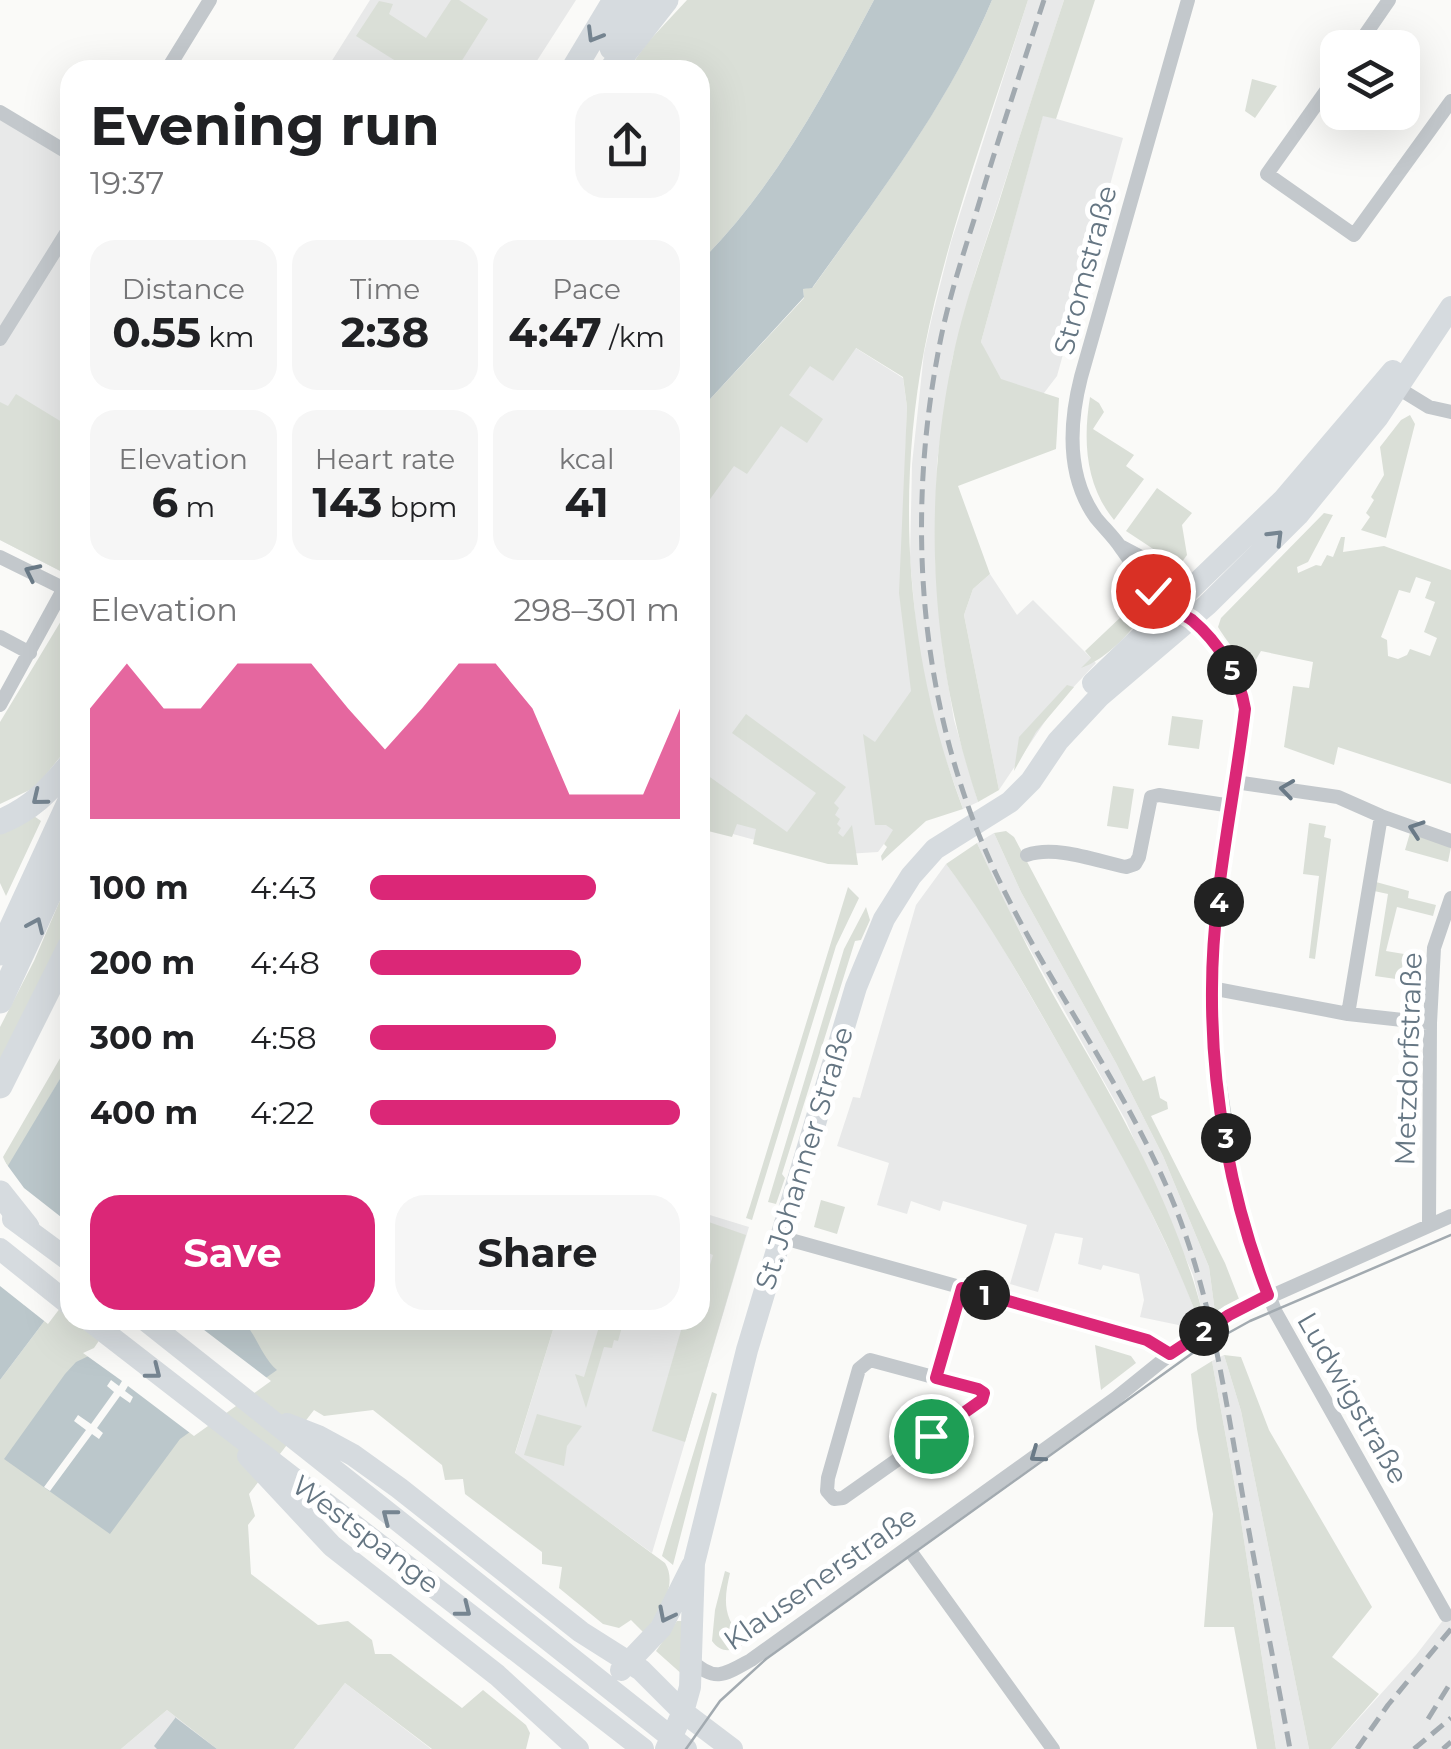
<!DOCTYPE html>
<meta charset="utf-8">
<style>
:root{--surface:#fff;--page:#f6f6f6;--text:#202124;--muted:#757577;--accent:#db2777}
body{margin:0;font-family:Montserrat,sans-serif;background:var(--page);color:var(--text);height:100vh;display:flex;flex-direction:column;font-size:38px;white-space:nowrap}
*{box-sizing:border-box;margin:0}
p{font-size:32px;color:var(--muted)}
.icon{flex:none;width:55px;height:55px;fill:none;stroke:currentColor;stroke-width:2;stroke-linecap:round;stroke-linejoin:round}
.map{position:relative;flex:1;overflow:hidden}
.panel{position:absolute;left:60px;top:60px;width:650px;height:1270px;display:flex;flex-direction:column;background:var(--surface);border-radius:30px;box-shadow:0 10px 40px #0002}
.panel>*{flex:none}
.tools{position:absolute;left:1320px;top:30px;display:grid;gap:20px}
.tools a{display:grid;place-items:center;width:100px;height:100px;border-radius:20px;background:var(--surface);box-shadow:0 10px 40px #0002;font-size:50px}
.pin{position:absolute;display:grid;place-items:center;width:85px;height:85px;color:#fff;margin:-42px;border:5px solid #fff;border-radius:50%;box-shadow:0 2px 10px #0007}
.km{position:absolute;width:50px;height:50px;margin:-25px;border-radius:50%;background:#222;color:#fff;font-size:28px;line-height:50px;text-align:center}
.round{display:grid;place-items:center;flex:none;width:105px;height:105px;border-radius:30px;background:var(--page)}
.summary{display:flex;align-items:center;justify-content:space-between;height:170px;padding:0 30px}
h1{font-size:55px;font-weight:700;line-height:75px}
.stats{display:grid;grid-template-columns:repeat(3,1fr);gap:15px;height:170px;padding:10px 30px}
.stats div{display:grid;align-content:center;border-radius:25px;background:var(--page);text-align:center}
.stats b{font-size:42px;font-weight:700}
.stats small{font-size:28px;font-weight:400}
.stats p{font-size:28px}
.chart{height:280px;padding:20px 30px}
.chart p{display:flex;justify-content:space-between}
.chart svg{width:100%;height:180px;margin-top:10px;fill:var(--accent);opacity:.7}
.action{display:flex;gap:20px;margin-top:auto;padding:20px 30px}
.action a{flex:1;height:115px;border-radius:30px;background:var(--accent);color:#fff;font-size:40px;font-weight:700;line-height:115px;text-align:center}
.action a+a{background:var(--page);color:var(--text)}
ul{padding:0 30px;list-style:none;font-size:32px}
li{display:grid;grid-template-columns:160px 120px 1fr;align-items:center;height:75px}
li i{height:25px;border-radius:12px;background:var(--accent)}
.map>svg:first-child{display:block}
.built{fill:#e8e9e9}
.green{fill:#dadfd7;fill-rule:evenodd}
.water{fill:#bbc7cb}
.pier{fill:#fafaf8}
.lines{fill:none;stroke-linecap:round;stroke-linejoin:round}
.minor{stroke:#c3c8cc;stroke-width:14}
.primary{stroke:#d6dbdf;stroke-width:22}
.motorway{stroke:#d6dbdf;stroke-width:25}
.tram{stroke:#a2aab0;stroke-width:2.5}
.rail{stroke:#a2aab0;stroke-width:5;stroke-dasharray:15 8;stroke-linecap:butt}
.oneway{stroke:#768591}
.oneway2{stroke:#6a7a87}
.route-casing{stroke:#fff;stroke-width:20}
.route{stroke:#db2777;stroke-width:12}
.labels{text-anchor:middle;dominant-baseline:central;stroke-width:10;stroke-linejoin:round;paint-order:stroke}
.street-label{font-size:28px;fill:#657683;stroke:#fff}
</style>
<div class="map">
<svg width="1451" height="1749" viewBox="0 0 1451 1749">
<rect width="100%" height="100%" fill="#fafaf8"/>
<path class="built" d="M 370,0 L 576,0 L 531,70 L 326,70 Z
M 1028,0 L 1064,0 L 975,274 L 952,360 L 937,462 L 935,559 L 943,653 L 954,720 L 978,802 L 963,809 L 934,726 L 919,660 L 910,559 L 912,464 L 924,353 L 932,317 L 951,242 Z
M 0,112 L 70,154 L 70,576 L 0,540 Z
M 1043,115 L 1123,138 L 1057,376 L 1044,393 L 1009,403 L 981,342 Z
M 824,328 L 903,378 L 907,407 L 904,500 L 926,787 L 878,852 L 814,856 L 700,825 L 700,467 Z
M 990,574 L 1017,615 L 1033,600 L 1096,663 L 1054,708 L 999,790 L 964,615 L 973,589 Z
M 994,833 L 1021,892 L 1116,1063 L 1163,1156 L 1209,1267 L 1215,1312 L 1204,1319 L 1193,1275 L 1126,1121 L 1003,901 L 977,843 Z
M 946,864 L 982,912 L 1130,1168 L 1184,1282 L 1199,1322 L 1188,1327 L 1140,1317 L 1144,1300 L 1139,1274 L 1103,1265 L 1101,1270 L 1078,1264 L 1083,1238 L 1055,1233 L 1038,1292 L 1010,1284 L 1027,1225 L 943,1201 L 940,1211 L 911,1201 L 907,1214 L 877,1205 L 889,1163 L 837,1146 L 853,1097 L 860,1098 L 916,905 Z
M 700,1212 L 749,1227 L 652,1553 L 515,1454 L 556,1320 L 700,1320 Z
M 1224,1355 L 1241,1411 L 1309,1749 L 1276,1749 L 1240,1514 L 1212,1361 Z
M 1451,1610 L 1451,1749 L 1331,1749 L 1416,1655 Z
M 345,1683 L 431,1749 L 294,1749 Z
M 167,1710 L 217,1749 L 121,1749 Z"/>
<path class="green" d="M 451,0 L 459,0 L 488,19 L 456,70 L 410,70 L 356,36 L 379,1 L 393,4 L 389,14 L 426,38 Z
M 687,0 L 874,0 C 826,91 774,189 700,262 L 700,70 L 628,70 L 647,43 Z
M 992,0 L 1028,0 C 991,116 947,232 924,351 C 895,506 908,662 963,809 L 926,821 L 882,861 L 881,856 L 887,847 L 884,844 L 893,830 L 886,825 L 875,825 L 863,734 L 875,742 L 911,691 L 899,593 L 907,407 L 903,377 L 856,348 L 833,381 L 810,366 L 789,395 L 823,419 L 807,443 L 781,426 L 747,474 L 734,466 L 700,513 L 700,410 L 804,298 L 803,289 L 813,287 C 878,196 948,104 992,0 Z
M 1064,0 L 1095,0 L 1056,119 L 1043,116 L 981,342 L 1001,379 L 1059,398 L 1056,449 L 958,486 L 990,574 L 973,589 L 964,615 L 999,790 L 978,802 C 931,661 922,507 952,361 C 963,307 982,254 999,202 C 1020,134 1042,67 1064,0 Z
M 1252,79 L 1277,86 L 1255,118 L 1245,111 Z
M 16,394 L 70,427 L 70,576 L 0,540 L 0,402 L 8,406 Z
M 1090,397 L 1099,403 L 1104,412 L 1093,429 L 1134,455 L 1126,466 L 1144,479 L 1114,520 C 1085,485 1083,440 1090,397 Z
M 1410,415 L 1415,424 L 1386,538 L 1361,530 L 1370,517 L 1366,513 L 1374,500 L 1371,497 L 1384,475 L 1380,447 L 1401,420 Z
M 1157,488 L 1192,513 L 1182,525 L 1187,555 L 1179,566 L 1126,531 Z
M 1324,513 L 1333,515 L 1308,562 L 1297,567 L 1298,573 L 1316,565 L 1321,566 L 1327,555 L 1333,557 L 1341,537 L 1345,537 L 1343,552 L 1384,546 L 1451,570 L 1451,784 L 1338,747 L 1334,765 L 1284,747 L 1293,686 L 1309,688 L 1313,662 L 1261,651 L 1251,668 C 1243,663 1224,637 1218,627 L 1221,618 ZM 1416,577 L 1431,582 L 1425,598 L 1435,602 L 1424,632 L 1437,638 L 1430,656 L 1410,649 L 1407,655 L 1398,659 L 1388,656 L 1387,640 L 1381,637 L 1399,590 L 1410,593 Z
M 1143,596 C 1150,621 1103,662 1081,668 L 1091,658 L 1085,651 Z
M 70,606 L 69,746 L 36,787 L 0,804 L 0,722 Z
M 1067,685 L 1074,687 L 1036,732 L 1014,771 L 1019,737 Z
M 746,714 L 846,787 L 834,803 L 839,808 L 835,815 L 840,819 L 837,824 L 841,828 L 838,833 L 843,837 L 852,825 L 858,865 L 828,864 L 753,844 L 756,829 L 737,824 L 732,837 L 700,829 L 700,770 L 787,832 L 816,793 L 732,733 Z
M 1172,716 L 1203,720 L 1199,749 L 1168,745 Z
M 1113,786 L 1134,789 L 1128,829 L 1107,826 Z
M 34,816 L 41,821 L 6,896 L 0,883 L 0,831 Z
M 1309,823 L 1326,826 L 1324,837 L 1331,839 L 1315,959 L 1309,958 L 1319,876 L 1303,874 Z
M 1006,831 L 1014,837 L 1143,1081 L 1155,1076 L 1160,1098 L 1167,1102 L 1168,1109 L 1151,1116 L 1225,1263 L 1239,1299 L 1215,1312 L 1209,1267 L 1163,1156 L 1116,1063 L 1021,892 L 994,833 Z
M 1410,833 L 1451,847 L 1448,862 L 1405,850 Z
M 977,843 C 1004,901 1032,958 1064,1014 C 1120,1110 1177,1209 1204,1319 L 1199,1322 C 1164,1227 1114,1141 1064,1054 C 1027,989 991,924 946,864 Z
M 70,877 L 70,920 L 0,1064 L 0,1027 L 34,961 Z
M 1376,882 L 1409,891 L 1408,898 L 1436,905 L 1433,916 L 1397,907 L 1386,951 L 1404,954 L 1402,968 L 1419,970 L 1417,982 L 1375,976 L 1388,894 L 1374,891 Z
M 848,887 L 859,898 L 836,946 L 752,1220 L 746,1218 L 750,1206 Z
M 866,907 L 870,920 L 861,940 L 855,941 L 782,1174 L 785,1178 L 776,1204 L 768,1202 L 844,949 Z
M 70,1041 L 70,1062 L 8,1168 L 3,1157 Z
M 821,1200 L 845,1207 L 837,1234 L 814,1227 Z
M 700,1219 L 746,1235 L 685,1442 L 652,1431 L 684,1320 L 700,1320 L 700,1277 L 706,1278 L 713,1255 L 704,1251 L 710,1230 L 700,1226 Z
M 70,1287 L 70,1320 L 556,1320 L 515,1453 L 665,1563 C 679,1585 658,1615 644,1633 L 631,1620 L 619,1628 L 603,1624 L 559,1588 L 562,1567 L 542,1564 L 542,1552 L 465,1494 L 463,1479 L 445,1480 L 442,1465 L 373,1410 L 324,1416 L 314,1410 L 249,1494 L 255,1516 L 248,1525 L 251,1574 L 318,1625 L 348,1621 L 372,1640 L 375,1654 L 391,1654 L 462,1708 L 483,1690 L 526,1725 L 530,1733 L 526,1749 L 432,1749 L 345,1683 L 294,1749 L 217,1749 L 167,1710 L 121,1749 L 0,1749 L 0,1380 Z
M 601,1320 L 624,1320 L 618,1341 L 614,1340 L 612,1348 L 604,1347 L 586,1408 L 575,1374 L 584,1377 Z
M 1095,1345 L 1131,1356 L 1136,1363 L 1101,1390 Z
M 1224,1355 L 1241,1357 L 1269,1430 L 1372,1607 L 1332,1657 L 1379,1694 L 1331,1749 L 1309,1749 L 1241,1411 Z
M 1212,1361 L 1240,1514 L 1276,1749 L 1257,1749 L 1234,1627 L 1204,1627 L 1213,1514 L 1197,1429 L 1191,1374 Z
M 712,1392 L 717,1394 L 673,1565 L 662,1556 Z
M 537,1414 L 582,1426 L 567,1446 L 564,1466 L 524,1455 Z
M 725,1571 L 730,1573 C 724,1598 722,1618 743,1638 L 754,1638 C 740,1648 724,1658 712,1641 L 715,1610 Z
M 677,1621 L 682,1621 L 684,1676 L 656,1651 Z"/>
<path class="water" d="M 874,0 L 992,0 C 948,105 878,196 812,288 L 803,289 L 804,297 L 700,410 L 700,262 C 774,189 826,91 874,0 Z
M 70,1062 L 70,1287 L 0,1380 L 0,1179 Z
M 119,1320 L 242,1320 C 257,1335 261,1356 277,1370 L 180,1439 L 110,1534 L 4,1459 L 65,1374 L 76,1362 L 97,1352 Z
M 176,1717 L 176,1718 L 217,1749 L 157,1749 L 154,1746 Z"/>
<path class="pier" d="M 5,1162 L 24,1188 L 70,1224 L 70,1295 L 48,1324 L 0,1286 L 0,1170 Z
M 113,1320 L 191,1320 L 271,1381 L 194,1436 L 128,1386 L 125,1391 L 133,1397 L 130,1403 L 120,1396 L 97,1428 L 103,1433 L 99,1439 L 92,1434 L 50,1491 L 44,1487 L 86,1430 L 74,1421 L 78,1415 L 91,1424 L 114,1392 L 107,1386 L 111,1380 L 119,1386 L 122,1381 L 83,1353 L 94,1348 Z"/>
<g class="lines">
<path class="minor" d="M 1188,0 L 1081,377 C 1069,424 1066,476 1096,518 C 1104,528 1114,537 1121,548 C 1136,568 1148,591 1169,608 C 1175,612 1183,614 1189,619 C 1217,638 1240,676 1245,709 L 1217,922 L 1211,988 L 1213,1041 L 1236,1189 L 1249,1241 L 1275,1311 L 1446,1615
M 1356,48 L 1389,0
M 167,70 L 210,0
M 1338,74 L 1267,174 L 1354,235 L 1451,101
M 0,112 L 70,154
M 0,339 L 70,227
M 1398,388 L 1429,407 L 1451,412
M 1120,546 L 1173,574 L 1189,598
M 0,557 L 69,591
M 0,637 L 30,653
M 0,705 L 64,588
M 1235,782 L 1338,797 L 1381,816 L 1451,841
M 1027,855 C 1056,845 1097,861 1126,867 L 1135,864 L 1139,857 L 1151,797 L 1159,795 L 1232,806
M 1211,988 L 1348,1014 L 1430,1023
M 1348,1014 L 1381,816
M 1429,1224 L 1430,1023 L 1434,948 L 1451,898
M 780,1237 L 1147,1339 L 1170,1354
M 870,1360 L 978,1389 L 984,1393 L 982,1400 L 843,1498 L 834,1499 L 827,1491 L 828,1478 L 859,1369 Z
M 936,1378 L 963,1288
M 908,1548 L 1053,1749
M 692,1661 C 715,1683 726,1674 751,1660 L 1116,1398 L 1178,1348 L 1229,1315 L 1451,1216"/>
<path class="primary" d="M 1093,683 L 1284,499 L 1393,371
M 13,1219 L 70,1261
M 0,1249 L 70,1305
M 89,1320 L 643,1749
M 145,1320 L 686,1749
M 287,1424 L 318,1436 L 353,1455 L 399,1488 L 581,1632 L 641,1670 L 683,1712 L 732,1749
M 248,1456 L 332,1546 L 497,1675 L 578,1749
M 621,1670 L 661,1628 L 692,1566
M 666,1749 L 683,1712 L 690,1687 L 694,1563 L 747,1350 L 856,987 L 884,919 L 911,876 L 935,849 L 1010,802 L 1031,781 L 1058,741 L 1099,697 L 1207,605 L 1298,515 L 1378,417 L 1451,307"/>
<path class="motorway" d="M 612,48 L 639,0
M 573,70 L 615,0
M 611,70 L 666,0
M 0,822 C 31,809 49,791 70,765
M 0,953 L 70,801
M 0,1001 L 70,849
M 0,1086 L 70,946
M 0,1193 L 27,1227"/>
<path class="tram" d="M 686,1749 L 720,1701 L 766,1659 L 1194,1352 L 1250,1321 L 1451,1235"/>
<path class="rail" d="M 1044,0 C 1020,73 996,146 974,220 C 960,264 946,308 938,353 C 905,528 920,714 997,876 C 1052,992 1133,1096 1179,1217 C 1212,1304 1225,1396 1241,1486 C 1256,1574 1274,1661 1290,1749
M 1428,1719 L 1451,1682
M 1357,1749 L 1388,1705 L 1451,1629
M 1414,1749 L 1451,1718
M 1443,1749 L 1451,1742"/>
</g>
<defs><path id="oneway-chevron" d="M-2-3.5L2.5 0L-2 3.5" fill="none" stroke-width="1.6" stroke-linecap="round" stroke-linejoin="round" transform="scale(2.5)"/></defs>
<g class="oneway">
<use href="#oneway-chevron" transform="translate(594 35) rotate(121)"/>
<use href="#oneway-chevron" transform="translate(1276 537) rotate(-45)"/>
<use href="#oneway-chevron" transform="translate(39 798) rotate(141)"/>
<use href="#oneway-chevron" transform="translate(36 925) rotate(-66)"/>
<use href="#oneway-chevron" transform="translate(154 1372) rotate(38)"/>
<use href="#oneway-chevron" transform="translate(389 1516) rotate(-142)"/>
<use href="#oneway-chevron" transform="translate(464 1610) rotate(38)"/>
<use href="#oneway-chevron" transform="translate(666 1615) rotate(117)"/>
</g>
<g class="oneway2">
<use href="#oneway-chevron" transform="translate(32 572) rotate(-154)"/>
<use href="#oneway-chevron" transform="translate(1287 789) rotate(-172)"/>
<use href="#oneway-chevron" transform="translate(1416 829) rotate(-161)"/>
<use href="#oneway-chevron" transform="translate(1037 1455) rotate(144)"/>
</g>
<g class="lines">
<defs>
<path id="route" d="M 931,1436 L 982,1400 L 984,1393 L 978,1389 L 936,1378 L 962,1288 L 1147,1340 L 1170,1354 L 1229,1315 L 1268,1295 C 1231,1200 1211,1091 1212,989 C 1212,896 1234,802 1245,709 C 1240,676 1218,642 1192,620 C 1185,615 1177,613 1170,609 C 1164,604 1158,597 1153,591"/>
</defs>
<use href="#route" class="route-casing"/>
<use href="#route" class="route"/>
</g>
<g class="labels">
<g class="street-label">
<text transform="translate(1085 270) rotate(-75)">Stromstraße</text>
<text transform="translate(1408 1059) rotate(-88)">Metzdorfstraße</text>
<text transform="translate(804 1158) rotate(-73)">St. Johanner Straße</text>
<text transform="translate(1353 1398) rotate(60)">Ludwigstraße</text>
<text transform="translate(366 1534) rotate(37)">Westspange</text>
<text transform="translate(820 1578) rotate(-35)">Klausenerstraße</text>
</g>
</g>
</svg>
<div class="tools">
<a><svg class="icon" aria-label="layers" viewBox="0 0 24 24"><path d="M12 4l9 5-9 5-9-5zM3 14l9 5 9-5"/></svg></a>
</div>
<div class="pin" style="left:931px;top:1436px;background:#1e9e55"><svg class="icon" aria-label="arrive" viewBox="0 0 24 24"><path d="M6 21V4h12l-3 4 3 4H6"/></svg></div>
<div class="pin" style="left:1153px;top:591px;background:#d93025"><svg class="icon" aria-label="check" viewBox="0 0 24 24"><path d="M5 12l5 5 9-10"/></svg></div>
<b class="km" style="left:985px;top:1295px">1</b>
<b class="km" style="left:1204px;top:1331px">2</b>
<b class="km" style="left:1226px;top:1138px">3</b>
<b class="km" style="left:1219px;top:902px">4</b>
<b class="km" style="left:1232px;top:670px">5</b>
<section class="panel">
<div class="summary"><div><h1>Evening run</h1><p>19:37</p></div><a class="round"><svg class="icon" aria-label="share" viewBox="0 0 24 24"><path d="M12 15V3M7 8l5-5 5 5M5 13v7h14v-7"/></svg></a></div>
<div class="stats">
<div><p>Distance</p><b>0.55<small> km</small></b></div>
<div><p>Time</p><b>2:38</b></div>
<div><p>Pace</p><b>4:47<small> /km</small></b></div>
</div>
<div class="stats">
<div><p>Elevation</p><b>6<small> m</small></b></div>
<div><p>Heart rate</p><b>143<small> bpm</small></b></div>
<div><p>kcal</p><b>41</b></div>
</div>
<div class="chart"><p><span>Elevation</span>298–301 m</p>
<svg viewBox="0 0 160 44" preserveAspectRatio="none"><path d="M0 44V17L10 6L20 17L30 17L40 6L50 6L60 6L70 17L80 27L90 17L100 6L110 6L120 17L130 38L140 38L150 38L160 17V44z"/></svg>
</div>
<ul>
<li><b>100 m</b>4:43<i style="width:73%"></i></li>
<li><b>200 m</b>4:48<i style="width:68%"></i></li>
<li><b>300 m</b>4:58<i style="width:60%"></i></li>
<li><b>400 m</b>4:22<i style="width:100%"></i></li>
</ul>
<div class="action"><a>Save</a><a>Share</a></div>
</section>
</div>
